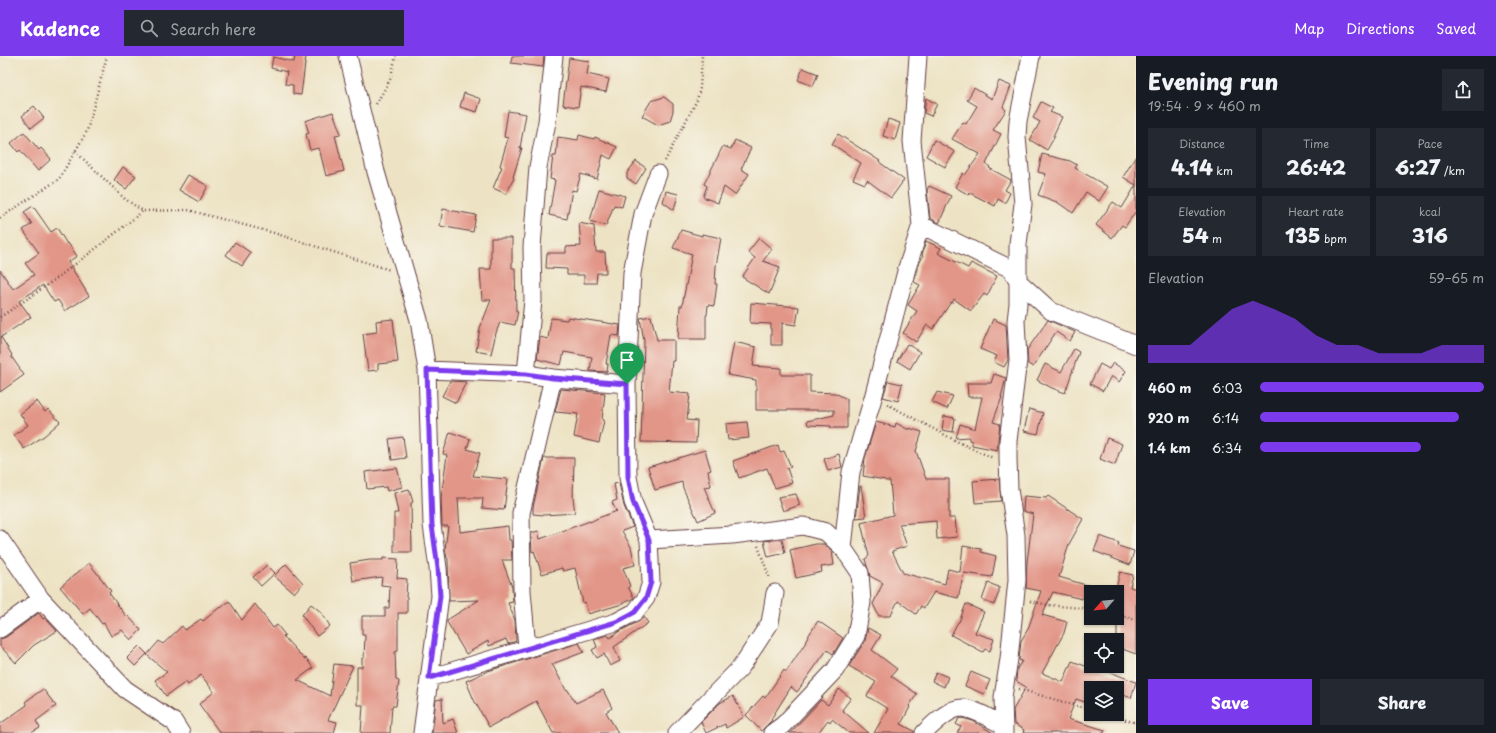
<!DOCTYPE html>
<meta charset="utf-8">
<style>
:root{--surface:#171b24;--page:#242831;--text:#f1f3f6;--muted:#9ea1a6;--accent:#7c3aed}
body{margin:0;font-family:"Playpen Sans",sans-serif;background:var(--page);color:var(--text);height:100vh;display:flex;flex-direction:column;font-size:15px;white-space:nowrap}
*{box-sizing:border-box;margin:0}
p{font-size:13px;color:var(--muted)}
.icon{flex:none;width:22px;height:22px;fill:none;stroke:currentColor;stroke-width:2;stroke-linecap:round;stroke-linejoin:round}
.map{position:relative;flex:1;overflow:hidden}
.drawer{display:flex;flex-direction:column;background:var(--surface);width:360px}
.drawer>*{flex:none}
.needle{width:26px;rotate:243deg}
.fabs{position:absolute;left:1084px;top:529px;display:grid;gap:8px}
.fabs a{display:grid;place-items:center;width:40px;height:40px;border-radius:0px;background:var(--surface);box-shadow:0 1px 3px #0004;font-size:20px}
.pin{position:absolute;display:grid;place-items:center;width:34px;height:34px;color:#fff;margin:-41px -17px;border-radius:50% 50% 50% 0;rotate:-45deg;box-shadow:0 0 4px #0007}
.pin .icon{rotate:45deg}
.round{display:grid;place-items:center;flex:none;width:42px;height:42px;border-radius:0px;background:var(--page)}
.head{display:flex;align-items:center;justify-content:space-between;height:68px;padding:0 12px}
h1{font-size:22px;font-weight:800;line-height:30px}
.stats{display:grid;grid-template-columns:repeat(3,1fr);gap:6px;height:68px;padding:4px 12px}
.stats div{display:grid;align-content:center;border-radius:0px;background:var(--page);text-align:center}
.stats b{font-size:20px;font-weight:800}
.stats small{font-size:11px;font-weight:400}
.stats p{font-size:11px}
.chart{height:112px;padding:8px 12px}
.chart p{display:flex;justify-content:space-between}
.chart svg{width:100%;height:72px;margin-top:4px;fill:var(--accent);opacity:.7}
.primary-button{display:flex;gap:8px;margin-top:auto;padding:8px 12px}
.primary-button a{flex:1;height:46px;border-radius:0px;background:var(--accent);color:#fff;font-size:16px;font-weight:800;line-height:46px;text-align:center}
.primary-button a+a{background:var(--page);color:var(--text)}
ul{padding:0 12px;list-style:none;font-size:13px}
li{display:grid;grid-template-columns:64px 48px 1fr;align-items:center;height:30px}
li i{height:10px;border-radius:5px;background:var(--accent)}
header{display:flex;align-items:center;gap:24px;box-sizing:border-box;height:56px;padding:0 20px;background:var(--accent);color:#fff}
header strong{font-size:19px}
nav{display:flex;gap:22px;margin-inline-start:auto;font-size:14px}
.search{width:280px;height:36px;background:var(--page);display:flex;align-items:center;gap:10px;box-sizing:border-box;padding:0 14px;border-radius:0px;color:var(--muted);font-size:15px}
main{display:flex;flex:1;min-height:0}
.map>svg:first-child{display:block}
.building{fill:#e29688}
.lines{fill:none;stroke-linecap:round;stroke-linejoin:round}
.minor-casing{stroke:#623c42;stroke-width:19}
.path{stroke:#623c42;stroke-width:2.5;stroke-dasharray:1 3;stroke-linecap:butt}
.minor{stroke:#fff;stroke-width:17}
.route-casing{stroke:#fff;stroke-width:8}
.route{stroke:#7c3aed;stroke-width:5}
</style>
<header>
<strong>Kadence</strong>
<div class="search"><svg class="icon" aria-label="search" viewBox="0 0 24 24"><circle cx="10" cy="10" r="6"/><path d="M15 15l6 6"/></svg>Search here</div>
<nav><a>Map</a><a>Directions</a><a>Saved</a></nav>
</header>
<main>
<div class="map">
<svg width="1136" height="677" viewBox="0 0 1136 677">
<rect width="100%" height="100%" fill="#f7f3e8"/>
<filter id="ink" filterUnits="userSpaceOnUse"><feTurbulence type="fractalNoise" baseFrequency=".025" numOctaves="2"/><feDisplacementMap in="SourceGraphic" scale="8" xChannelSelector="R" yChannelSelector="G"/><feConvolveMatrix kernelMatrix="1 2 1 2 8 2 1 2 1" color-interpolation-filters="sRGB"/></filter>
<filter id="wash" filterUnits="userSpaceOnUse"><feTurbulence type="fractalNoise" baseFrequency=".012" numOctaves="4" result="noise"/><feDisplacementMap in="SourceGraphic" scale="16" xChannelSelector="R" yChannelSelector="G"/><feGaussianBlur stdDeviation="0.9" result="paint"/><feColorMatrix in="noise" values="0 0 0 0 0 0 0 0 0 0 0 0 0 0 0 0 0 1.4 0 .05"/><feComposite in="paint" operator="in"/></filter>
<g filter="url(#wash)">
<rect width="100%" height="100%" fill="#ede3c4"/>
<g id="blocks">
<path class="building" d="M 295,0 L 306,0 L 301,39 L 293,38 L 293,29 L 285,28 L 287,16 L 271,12 L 273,1 L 294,6 Z
M 512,0 L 544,0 L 543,11 L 511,7 Z
M 569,2 L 589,5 L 587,18 L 609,23 L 606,36 L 581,31 L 578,51 L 563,49 Z
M 803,12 L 818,18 L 813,30 L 798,24 Z
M 999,25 L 1011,30 L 1003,51 L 1006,54 L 993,74 L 1001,78 L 986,108 L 990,111 L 989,112 L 1011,124 L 1005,134 L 1010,137 L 1005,147 L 998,143 L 995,150 L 970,137 L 969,139 L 955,131 L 963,117 L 965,119 L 980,98 L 952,83 L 963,66 L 966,68 L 977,50 L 967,44 L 974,32 L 992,43 Z
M 464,37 L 481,43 L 477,56 L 460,51 Z
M 664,41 L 673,48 L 673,55 L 670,65 L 658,69 L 642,60 L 651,45 Z
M 926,42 L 937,48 L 931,60 L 924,57 Z
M 1041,46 L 1053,52 L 1050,56 L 1062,61 L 1053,80 L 1055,80 L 1047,94 L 1030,84 L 1040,66 L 1033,62 Z
M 34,50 L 44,62 L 31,72 L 22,60 Z
M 508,55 L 526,58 L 520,92 L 522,92 L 513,121 L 514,122 L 506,138 L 493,132 L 502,111 L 500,110 L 508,82 L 504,81 Z
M 333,56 L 341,78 L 335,79 L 344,115 L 326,120 L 319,92 L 310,94 L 306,78 L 309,77 L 305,65 Z
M 888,63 L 900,67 L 895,84 L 883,80 Z
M 24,76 L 39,94 L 41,92 L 51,103 L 38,115 L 20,94 L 18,96 L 11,87 Z
M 838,78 L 880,105 L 879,106 L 904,124 L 891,142 L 867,124 L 865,128 L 853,123 L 861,107 L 832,88 Z
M 579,79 L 594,83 L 595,81 L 617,91 L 611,103 L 603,99 L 597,123 L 581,118 L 576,135 L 572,134 L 567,163 L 549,159 L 555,124 L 550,123 L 553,100 L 556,100 L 558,81 L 578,84 Z
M 735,84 L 751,92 L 741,113 L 749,118 L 735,139 L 724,131 L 718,147 L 703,141 L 707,130 L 704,128 L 723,90 L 731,93 Z
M 934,84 L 955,96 L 945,111 L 926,100 Z
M 1042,98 L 1070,105 L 1077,109 L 1075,112 L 1108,131 L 1099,145 L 1086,136 L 1073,157 L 1057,146 L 1038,139 L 1046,118 L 1038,116 Z
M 1136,100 L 1136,129 L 1123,121 Z
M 636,105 L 646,112 L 636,128 L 627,122 L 627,117 Z
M 123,111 L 136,120 L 126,133 L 114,124 Z
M 188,119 L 208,130 L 199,146 L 179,134 Z
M 1136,129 L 1136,155 L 1125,171 L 1122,169 L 1112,182 L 1096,169 L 1113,146 L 1122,152 Z
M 929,130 L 951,140 L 939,167 L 930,162 L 927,134 Z
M 599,133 L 625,140 L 622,151 L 614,149 L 606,170 L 590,165 Z
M 666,135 L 678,138 L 674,154 L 663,146 Z
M 33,150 L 51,176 L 57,172 L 67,188 L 68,187 L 77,200 L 68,206 L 89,240 L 65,255 L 58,244 L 54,246 L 43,229 L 19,245 L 31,261 L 1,281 L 12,299 L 11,300 L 24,319 L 0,336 L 0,214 L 13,233 L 34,219 L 25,207 L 39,197 L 23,174 L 32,168 L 24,156 Z
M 443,153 L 476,159 L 473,176 L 440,170 Z
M 579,167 L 594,170 L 596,196 L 605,196 L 606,217 L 597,217 L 596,227 L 584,227 L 584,219 L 567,219 L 567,213 L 546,212 L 547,197 L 566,197 L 566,191 L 581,190 Z
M 681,174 L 702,180 L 702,178 L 721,182 L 716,210 L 715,228 L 717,228 L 714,250 L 708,249 L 707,259 L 706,259 L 706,283 L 678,283 L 680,250 L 682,250 L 692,198 L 673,192 Z
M 491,182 L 512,182 L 512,212 L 515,212 L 516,255 L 518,255 L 515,269 L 500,266 L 496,277 L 491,298 L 476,295 L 480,272 L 491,244 L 482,244 L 480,213 L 491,213 Z
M 759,182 L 772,193 L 763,205 L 780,211 L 769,238 L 742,221 L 755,202 L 748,196 Z
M 926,185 L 941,192 L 938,197 L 968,212 L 971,207 L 997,220 L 987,240 L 984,238 L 971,255 L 954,243 L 952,247 L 951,246 L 933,273 L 927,269 L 916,286 L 903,277 L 917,255 L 908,249 L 920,229 L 914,226 L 918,210 L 923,200 L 922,199 Z
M 235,186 L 251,197 L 242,210 L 226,199 Z
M 751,247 L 799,251 L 796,269 L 782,267 L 782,289 L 771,289 L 771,268 L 750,267 Z
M 651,260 L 657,284 L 674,284 L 674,305 L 672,305 L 669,336 L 690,338 L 687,364 L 697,365 L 696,387 L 641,386 L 644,285 L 640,262 Z
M 568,261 L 620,269 L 619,280 L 611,279 L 606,308 L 608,308 L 607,316 L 590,315 L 592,301 L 564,296 L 561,309 L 537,303 L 540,281 L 548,283 L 551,262 L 567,264 Z
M 393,263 L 398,306 L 378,308 L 378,314 L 368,315 L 363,278 L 377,276 L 376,265 Z
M 993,263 L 1006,269 L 1008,304 L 1004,311 L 994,306 L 997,300 L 980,293 Z
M 1048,264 L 1075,276 L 1070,285 L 1056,276 L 1033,311 L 1028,308 L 1027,294 Z
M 734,286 L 756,291 L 753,310 L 781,312 L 781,319 L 810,319 L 810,336 L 835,337 L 847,343 L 847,372 L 831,372 L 831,370 L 808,369 L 807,365 L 834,359 L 834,354 L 756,354 L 756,324 L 728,319 Z
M 907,288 L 920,296 L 910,313 L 897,305 Z
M 1074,293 L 1079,296 L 1065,337 L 1052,332 L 1037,324 L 1045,308 L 1061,316 Z
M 1113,307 L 1126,315 L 1119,326 L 1111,320 L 1103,335 L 1090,328 L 1100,308 L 1109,313 Z
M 994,318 L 1006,322 L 1001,341 L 1002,341 L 993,366 L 1000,368 L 997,394 L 972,389 L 972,385 L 969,384 L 969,381 L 956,382 L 960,368 L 975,373 L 982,341 L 968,341 L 967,327 L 991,327 Z
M 450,325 L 466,326 L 456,347 L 442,340 Z
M 888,325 L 902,328 L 898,345 L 883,341 Z
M 561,333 L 605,337 L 602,364 L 604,365 L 599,387 L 574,381 L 578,358 L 555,356 Z
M 937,336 L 953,340 L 947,353 L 932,346 Z
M 37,345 L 45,356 L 48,353 L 60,366 L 44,380 L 24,393 L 14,379 L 28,369 L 20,358 Z
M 1029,353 L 1043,357 L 1038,378 L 1024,375 Z
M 944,360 L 955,362 L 953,376 L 942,374 Z
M 747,366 L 749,382 L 728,384 L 726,368 Z
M 876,366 L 895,371 L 896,367 L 909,374 L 909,372 L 922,376 L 916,395 L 926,423 L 949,423 L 949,462 L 955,462 L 957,481 L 937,483 L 936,465 L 899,468 L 907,490 L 892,495 L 903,517 L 945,528 L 948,513 L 960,516 L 963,490 L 981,493 L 981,496 L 996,500 L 992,521 L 964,517 L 958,542 L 934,536 L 924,552 L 921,550 L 916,558 L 898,545 L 890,560 L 879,560 L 873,548 L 883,527 L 870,520 L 865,503 L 869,500 L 861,467 L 893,459 L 890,425 L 886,425 L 885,424 L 863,420 L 865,402 Z
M 450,376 L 470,383 L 467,393 L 480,397 L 473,420 L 508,423 L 504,454 L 482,452 L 483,442 L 458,442 L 460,476 L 508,470 L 509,484 L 511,484 L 512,504 L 502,504 L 512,531 L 513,546 L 508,547 L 515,564 L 516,585 L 508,588 L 506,583 L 489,590 L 488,585 L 466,598 L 447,566 L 447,564 L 479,544 L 449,545 L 448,503 L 447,502 L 445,493 L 448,470 L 442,470 L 441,442 L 447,399 L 443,398 Z
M 403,381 L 406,402 L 392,404 L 389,383 Z
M 1107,382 L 1122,388 L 1115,409 L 1100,403 Z
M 778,389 L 780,396 L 784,395 L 791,411 L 787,412 L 792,427 L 775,432 L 767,412 L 739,422 L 733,405 Z
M 705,394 L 711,414 L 708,415 L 711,430 L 704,431 L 715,457 L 698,465 L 683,432 L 682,426 L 655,434 L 648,411 Z
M 839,398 L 842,411 L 828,415 L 824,403 Z
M 544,402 L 574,402 L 573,442 L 575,457 L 544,459 L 533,458 L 533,451 Z
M 397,412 L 402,431 L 387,435 L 386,431 L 367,433 L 365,416 Z
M 999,423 L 1001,445 L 975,447 L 973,425 Z
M 619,427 L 624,450 L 633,471 L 622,475 L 631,491 L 635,509 L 623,512 L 630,530 L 628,531 L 634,542 L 619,549 L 588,558 L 585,546 L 583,547 L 575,512 L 563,515 L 562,512 L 542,518 L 534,495 L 532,496 L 531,477 L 538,475 L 540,483 L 590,465 L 590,466 L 598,462 L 617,455 L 616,455 L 612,446 L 617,444 L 614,428 Z
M 860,430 L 861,430 L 866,461 L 856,462 Z
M 409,433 L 413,446 L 411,447 L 412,496 L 394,496 L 394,457 L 398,457 L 394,437 Z
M 796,438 L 800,449 L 783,455 L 778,441 Z
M 1024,440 L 1046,442 L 1048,440 L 1083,463 L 1069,488 L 1059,521 L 1089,530 L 1082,543 L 1053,536 L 1042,559 L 1067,566 L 1064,577 L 1042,617 L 1063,626 L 1072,605 L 1093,613 L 1093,612 L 1102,613 L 1136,626 L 1131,642 L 1117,636 L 1117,632 L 1091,632 L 1091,648 L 1076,643 L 1068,663 L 1105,674 L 1104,677 L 1023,677 L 1024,674 L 1014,668 L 1013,654 L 1026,631 L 1016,625 L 1017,613 L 1022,605 L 1019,604 L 1021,585 L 1028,573 L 1041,535 L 1026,532 L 1027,506 L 1033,458 L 1023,455 Z
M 1100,480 L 1119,487 L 1118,490 L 1134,495 L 1130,509 L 1094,495 Z
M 782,483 L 785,497 L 768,501 L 764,485 Z
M 816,488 L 824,488 L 832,495 L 834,509 L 821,511 L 822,516 L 796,522 L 790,494 Z
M 383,502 L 398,503 L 397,522 L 407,523 L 406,541 L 407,541 L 407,557 L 398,557 L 398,595 L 395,596 L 396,624 L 399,625 L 396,650 L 392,650 L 390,677 L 361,677 L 363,649 L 357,649 L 357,611 L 362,611 L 362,602 L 364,602 L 365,579 L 362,579 L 362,560 L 385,560 L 385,552 L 389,552 L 390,530 L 381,529 L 382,521 L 353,525 L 350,507 L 370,504 L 383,504 Z
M 89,507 L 111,535 L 109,537 L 126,560 L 127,559 L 141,574 L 131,584 L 122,574 L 111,580 L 104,567 L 102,568 L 90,552 L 83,558 L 60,531 Z
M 286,508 L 303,527 L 294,537 L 274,520 Z
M 267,509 L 275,517 L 261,530 L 253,521 Z
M 1120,516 L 1133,519 L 1130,531 L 1136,533 L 1136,598 L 1117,591 L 1117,528 Z
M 988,527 L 999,531 L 999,536 L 994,549 L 982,544 Z
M 229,545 L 242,564 L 255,548 L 273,572 L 277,569 L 285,579 L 283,580 L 304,603 L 306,602 L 313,612 L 297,624 L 330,640 L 334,608 L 353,610 L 328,664 L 337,666 L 334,677 L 220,677 L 199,648 L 214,636 L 201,619 L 188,629 L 186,626 L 166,640 L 155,624 L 167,616 L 147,599 L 159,585 L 163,588 L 182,570 L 185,574 L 201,563 L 203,565 L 220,551 L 221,552 Z
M 311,548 L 321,556 L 330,570 L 317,580 L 302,559 Z
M 966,548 L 984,556 L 975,577 L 994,583 L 990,595 L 985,593 L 983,596 L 951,579 L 958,566 L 959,566 Z
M 39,557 L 43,563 L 45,562 L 57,575 L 34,589 L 16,607 L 0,590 L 0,583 L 6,581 Z
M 644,561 L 648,567 L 614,591 L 620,605 L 610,610 L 604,598 L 597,602 L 592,594 L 597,591 L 594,583 L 608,579 L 610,582 L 618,576 L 640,565 Z
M 818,565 L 843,582 L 833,598 L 827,594 L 797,636 L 791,631 L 771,663 L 772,664 L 761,675 L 746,659 L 763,640 L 765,642 L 784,614 L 786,616 L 806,586 L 805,585 Z
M 868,572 L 881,579 L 872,594 L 897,613 L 891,620 L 917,638 L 909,650 L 910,651 L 901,668 L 914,675 L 914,677 L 874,677 L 888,653 L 867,640 L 876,626 L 849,610 L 865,585 Z
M 579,587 L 584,596 L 552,608 L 566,634 L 567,633 L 576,647 L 603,634 L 612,652 L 606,656 L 618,677 L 553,677 L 536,645 L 489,671 L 474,644 L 466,625 L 488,615 Z
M 139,590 L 147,598 L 135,610 L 127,602 Z
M 936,616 L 948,621 L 944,631 L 932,625 Z
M 971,616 L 990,624 L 984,638 L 965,630 Z
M 43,633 L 56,650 L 36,665 L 40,672 L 31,677 L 0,677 L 0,668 L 27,649 L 25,646 Z
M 839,633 L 851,642 L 842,654 L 869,677 L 849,677 L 832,663 L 830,666 L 828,664 L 818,677 L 790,677 L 821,644 L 828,649 Z
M 733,640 L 744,661 L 726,672 L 725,668 L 706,677 L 701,666 L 720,647 Z
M 442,643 L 443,667 L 453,663 L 458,677 L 432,677 L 436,644 Z
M 962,662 L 973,665 L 993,677 L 957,677 L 961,671 L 956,668 L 959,663 Z"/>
</g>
</g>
<g filter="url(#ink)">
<use href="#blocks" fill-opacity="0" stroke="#623c42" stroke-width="1"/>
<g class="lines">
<defs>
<path id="minor" d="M 348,0 L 376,116 L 419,264 L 427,314 L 432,469 L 438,512 L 440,540 L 422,677
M 921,169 L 1011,213 L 1019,226 L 1051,255 L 1136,289
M 427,314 L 526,318 L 553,322 L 627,328
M 526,318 L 533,244 L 532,191 L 538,111 L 547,66 L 554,0
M 0,483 L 41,543 L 125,633 L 174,666 L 181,677
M 649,484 L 732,479 L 803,470 L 826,476 L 843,492 L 860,517 L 862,546 L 856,580 L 835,614 L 783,669 L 772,677
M 843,492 L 851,416 L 873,342 L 907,212 L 921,169 L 912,85 L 918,0
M 0,573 L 41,543
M 527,592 L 522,535 L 521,457 L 553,322
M 429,622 L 616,566 L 635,556 L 646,542 L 651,526 L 649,484 L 633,446 L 628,421 L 627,328 L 632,217 L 643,158 L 658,118
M 677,677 L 741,611 L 770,567 L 775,537
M 924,677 C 933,668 950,651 963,652 C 977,654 991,663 1004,670
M 1004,677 L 1003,641 L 1009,603 L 1017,524 L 1016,479 L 1009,433 L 1008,403 L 1008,385 L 1018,304 L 1016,265 L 1018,248 L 1018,188 L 1023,148 L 1017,81 L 1018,65 L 1031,0"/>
</defs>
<use href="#minor" class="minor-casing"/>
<path class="path" d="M 376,48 L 390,24 L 396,0
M 75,95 L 125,143 L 143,155 L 188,154 L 274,177 L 390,214
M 665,105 L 697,44 L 700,32 L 702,0
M 0,162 L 59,123 L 87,75 L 107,0
M 0,261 C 50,229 97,192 143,155
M 887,348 L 960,387 L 993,402
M 758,490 L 770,523
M 1030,545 L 1048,549 L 1091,553
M 1117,558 L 1136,564
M 1019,633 L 1091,654
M 1106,658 L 1136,667"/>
<use href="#minor" class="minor"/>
</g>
</g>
<g class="lines" filter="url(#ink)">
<defs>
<path id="route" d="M 427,314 L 526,318 L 553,322 L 627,328 L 628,421 L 633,446 L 649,484 L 651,526 L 646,542 L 635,556 L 616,566 L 429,622 L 440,540 L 438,512 L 432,469 Z"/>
</defs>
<use href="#route" class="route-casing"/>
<use href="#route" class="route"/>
</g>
</svg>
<div class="fabs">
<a><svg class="needle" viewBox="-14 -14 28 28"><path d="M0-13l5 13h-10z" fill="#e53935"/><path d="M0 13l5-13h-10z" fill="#9ea1a6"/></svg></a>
<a><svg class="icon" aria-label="locate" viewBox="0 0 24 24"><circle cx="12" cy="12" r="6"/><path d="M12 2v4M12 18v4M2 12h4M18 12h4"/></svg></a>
<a><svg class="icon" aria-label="layers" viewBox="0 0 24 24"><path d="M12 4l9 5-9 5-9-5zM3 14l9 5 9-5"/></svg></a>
</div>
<div class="pin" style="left:627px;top:328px;background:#1e9e55"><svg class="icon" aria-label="arrive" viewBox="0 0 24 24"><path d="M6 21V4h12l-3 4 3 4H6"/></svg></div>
</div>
<section class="drawer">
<div class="head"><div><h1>Evening run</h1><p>19:54 · 9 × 460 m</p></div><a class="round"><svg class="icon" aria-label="share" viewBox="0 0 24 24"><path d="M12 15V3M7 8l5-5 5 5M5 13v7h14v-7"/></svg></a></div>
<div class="stats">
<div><p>Distance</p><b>4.14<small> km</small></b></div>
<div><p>Time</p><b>26:42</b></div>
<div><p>Pace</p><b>6:27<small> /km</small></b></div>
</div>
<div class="stats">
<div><p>Elevation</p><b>54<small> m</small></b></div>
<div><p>Heart rate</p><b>135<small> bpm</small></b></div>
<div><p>kcal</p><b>316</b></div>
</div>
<div class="chart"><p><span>Elevation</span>59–65 m</p>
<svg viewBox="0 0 160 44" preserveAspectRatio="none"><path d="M0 44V33L10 33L20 33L30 22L40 11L50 6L60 11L70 17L80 27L90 33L100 33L110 38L120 38L130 38L140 33L150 33L160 33V44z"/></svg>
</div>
<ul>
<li><b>460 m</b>6:03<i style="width:100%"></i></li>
<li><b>920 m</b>6:14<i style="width:89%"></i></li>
<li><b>1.4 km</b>6:34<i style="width:72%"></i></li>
</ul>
<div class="primary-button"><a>Save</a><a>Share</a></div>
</section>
</main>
